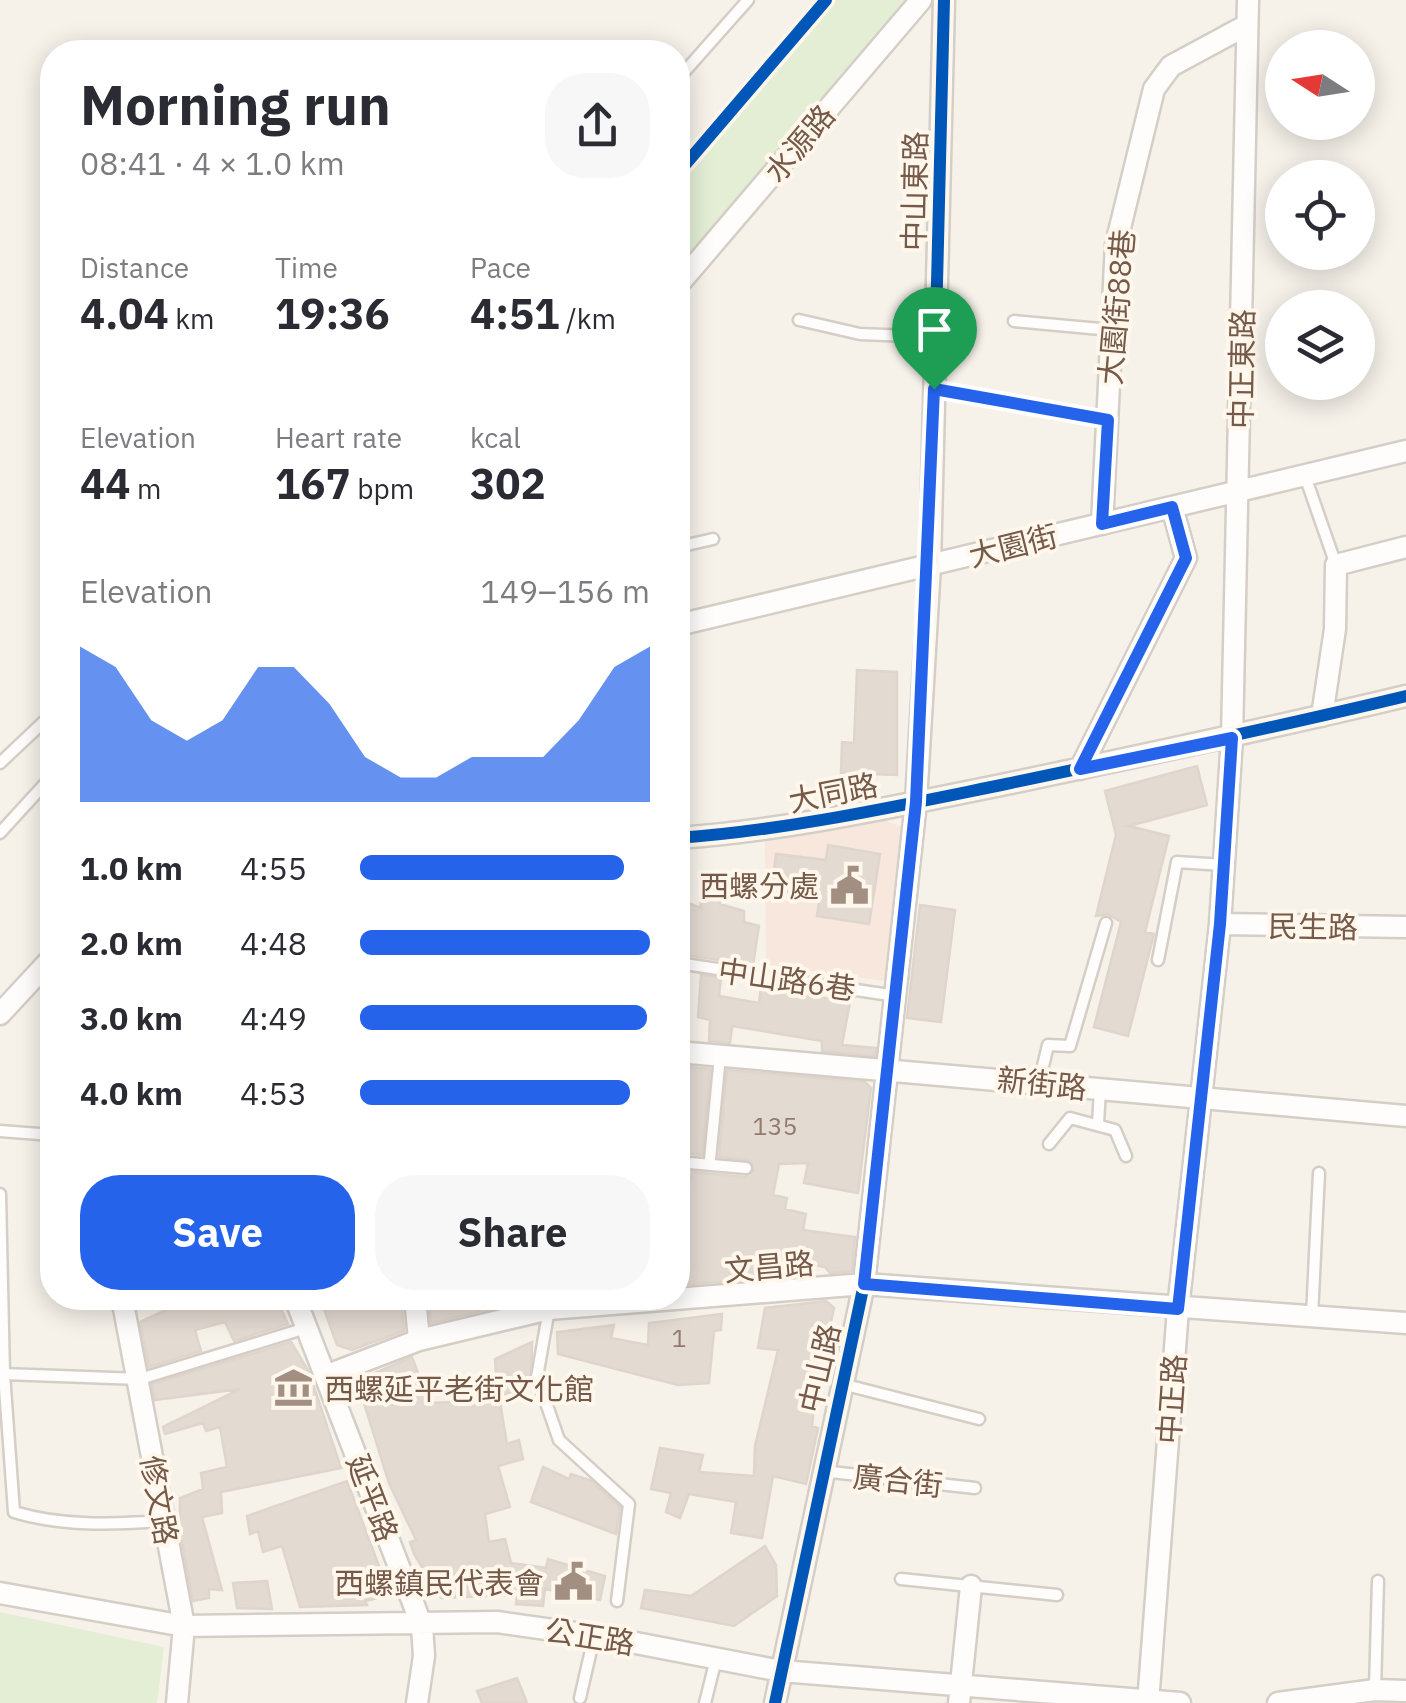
<!DOCTYPE html>
<meta charset="utf-8">
<style>
:root{--surface:#fff;--page:#f7f7f7;--text:#2b2b33;--muted:#7c7c81;--accent:#2563eb}
body{margin:0;font-family:"IBM Plex Sans","Noto Sans TC",sans-serif;background:var(--page);color:var(--text);height:100vh;display:flex;flex-direction:column;font-size:38px;white-space:nowrap}
*{box-sizing:border-box;margin:0}
p{font-size:32px;color:var(--muted)}
.icon{flex:none;width:55px;height:55px;fill:none;stroke:currentColor;stroke-width:2;stroke-linecap:round;stroke-linejoin:round}
.map{position:relative;flex:1;overflow:hidden}
.side{position:absolute;left:40px;top:40px;width:650px;height:1270px;display:flex;flex-direction:column;background:var(--surface);border-radius:40px;box-shadow:0 5px 25px #0003}
.side>*{flex:none}
.needle{width:65px;rotate:282deg}
.fabs{position:absolute;left:1265px;top:30px;display:grid;gap:20px}
.fabs a{display:grid;place-items:center;width:110px;height:110px;border-radius:50%;background:var(--surface);box-shadow:0 5px 25px #0003;font-size:50px}
.pin{position:absolute;display:grid;place-items:center;width:85px;height:85px;color:#fff;margin:-102px -42px;border-radius:50% 50% 50% 0;rotate:-45deg;box-shadow:0 0 10px #0007}
.pin .icon{rotate:45deg}
.round{display:grid;place-items:center;flex:none;width:105px;height:105px;border-radius:40px;background:var(--page)}
.headline{display:flex;align-items:center;justify-content:space-between;height:170px;padding:0 40px}
h1{font-size:55px;font-weight:700;line-height:75px}
.stats{display:grid;grid-template-columns:repeat(3,1fr);gap:15px;height:170px;padding:10px 40px}
.stats div{display:grid;align-content:center}
.stats b{font-size:42px;font-weight:700}
.stats small{font-size:28px;font-weight:400}
.stats p{font-size:28px}
.chart{height:280px;padding:20px 40px}
.chart p{display:flex;justify-content:space-between}
.chart svg{width:100%;height:180px;margin-top:10px;fill:var(--accent);opacity:.7}
.cta{display:flex;gap:20px;margin-top:auto;padding:20px 40px}
.cta a{flex:1;height:115px;border-radius:40px;background:var(--accent);color:#fff;font-size:40px;font-weight:700;line-height:115px;text-align:center}
.cta a+a{background:var(--page);color:var(--text)}
ul{padding:0 40px;list-style:none;font-size:32px}
li{display:grid;grid-template-columns:160px 120px 1fr;align-items:center;height:75px}
li i{height:25px;border-radius:12px;background:var(--accent)}
.map>svg:first-child{display:block}
.commercial{fill:#f7e7dd}
.green{fill:#e3eed5}
.building{fill:#e3dad2;stroke:#dfd5cc;stroke-width:2.5}
.lines{fill:none;stroke-linecap:round;stroke-linejoin:round}
.service-casing{stroke:#d5cec6;stroke-width:15}
.minor-casing{stroke:#d5cec6;stroke-width:25}
.service{stroke:#fefdfc;stroke-width:10}
.minor{stroke:#fefdfc;stroke-width:20}
.cycleway-casing{stroke:#fff7eb;stroke-width:19}
.cycleway{stroke:#0057b8;stroke-width:12}
.route-casing{stroke:#fff;stroke-width:20}
.route{stroke:#2563eb;stroke-width:12}
.labels{text-anchor:middle;dominant-baseline:central;stroke-width:8;stroke-linejoin:round;paint-order:stroke}
.number-label{font-size:25px;fill:#927b6e}
.street-label{font-size:30px;fill:#755949;stroke:#fff7eb}
.poi-label{font-size:30px;fill:#755949;stroke:#fff7eb;text-anchor:end}
</style>
<div class="map">
<svg width="1406" height="1703" viewBox="0 0 1406 1703">
<rect width="100%" height="100%" fill="#f6f2ea"/>
<path class="commercial" d="M 883,820 L 902,827 L 885,981 L 766,965 L 765,839 Z"/>
<path class="green" d="M 828,0 L 910,0 L 678,270 L 678,176 Z
M 0,1612 L 164,1647 L 157,1703 L 0,1703 Z"/>
<path class="building" d="M 857,670 L 897,672 L 897,775 L 841,773 L 842,742 L 854,743 Z
M 1197,766 L 1207,805 L 1129,826 L 1169,836 L 1145,932 L 1154,934 L 1128,1036 L 1094,1027 L 1121,922 L 1108,914 L 1096,916 L 1116,835 L 1105,791 Z
M 828,845 L 880,854 L 869,924 L 817,916 L 820,896 L 772,890 L 776,854 L 826,860 Z
M 721,892 L 720,904 L 744,911 L 744,922 L 759,926 L 753,965 L 678,954 L 678,899 L 701,908 L 700,896 Z
M 920,905 L 955,910 L 941,1022 L 907,1018 Z
M 701,975 L 721,978 L 719,996 L 759,1003 L 761,988 L 850,1002 L 842,1045 L 876,1048 L 875,1056 L 822,1051 L 822,1041 L 732,1026 L 730,1043 L 709,1041 L 710,1020 L 698,1017 Z
M 678,1066 L 710,1069 L 702,1155 L 678,1153 Z
M 727,1070 L 865,1082 L 871,1088 L 858,1193 L 804,1183 L 808,1163 L 779,1164 L 773,1195 L 787,1198 L 785,1209 L 806,1214 L 803,1230 L 855,1237 L 852,1271 L 830,1273 L 825,1267 L 798,1262 L 796,1276 L 678,1285 L 678,1199 L 686,1200 L 692,1172 L 745,1177 L 754,1170 L 750,1160 L 719,1157 Z
M 182,1298 L 201,1298 L 203,1303 L 221,1298 L 276,1298 L 288,1324 L 234,1341 L 225,1322 L 195,1330 L 201,1351 L 149,1367 L 140,1322 L 183,1302 Z
M 320,1298 L 401,1298 L 404,1331 L 352,1350 L 337,1345 Z
M 429,1298 L 474,1298 L 474,1302 L 499,1307 L 431,1323 Z
M 826,1301 L 834,1308 L 815,1395 L 812,1426 L 818,1428 L 806,1484 L 773,1476 L 762,1538 L 731,1533 L 736,1502 L 689,1494 L 680,1518 L 666,1512 L 671,1493 L 651,1489 L 660,1448 L 703,1455 L 699,1472 L 754,1476 L 755,1446 L 778,1350 L 758,1348 L 765,1308 Z
M 722,1314 L 721,1330 L 714,1331 L 709,1383 L 678,1385 L 558,1354 L 557,1332 L 614,1325 L 611,1338 L 648,1345 L 649,1323 Z
M 291,1342 L 309,1372 L 341,1468 L 221,1492 L 222,1513 L 202,1517 L 222,1590 L 209,1589 L 209,1598 L 193,1601 L 180,1531 L 180,1498 L 203,1489 L 201,1473 L 227,1467 L 220,1427 L 206,1431 L 203,1423 L 165,1434 L 163,1427 L 240,1389 L 155,1400 L 152,1384 Z
M 532,1342 L 531,1386 L 499,1396 L 507,1444 L 519,1440 L 523,1459 L 498,1466 L 510,1507 L 485,1514 L 489,1542 L 505,1539 L 511,1563 L 546,1568 L 548,1559 L 605,1576 L 600,1600 L 545,1589 L 543,1606 L 516,1604 L 517,1595 L 441,1598 L 414,1554 L 410,1542 L 416,1540 L 389,1483 L 357,1381 L 412,1357 L 429,1403 L 456,1402 L 497,1387 L 495,1359 Z
M 543,1467 L 569,1479 L 571,1474 L 590,1480 L 620,1507 L 616,1534 L 531,1502 Z
M 347,1481 L 390,1595 L 365,1601 L 367,1605 L 300,1607 L 282,1546 L 263,1552 L 258,1531 L 250,1534 L 247,1516 Z
M 765,1546 L 776,1565 L 777,1596 L 734,1626 L 641,1608 L 645,1590 L 691,1596 Z
M 267,1581 L 272,1609 L 237,1608 L 233,1583 Z
M 517,1678 L 527,1703 L 482,1703 L 477,1691 Z"/>
<g class="lines">
<defs>
<path id="service" d="M 678,79 L 748,0
M 799,320 L 860,334 L 935,337
M 1014,321 L 1111,330
M 935,389 L 1107,420
M 1305,476 L 1336,565
M 678,547 L 713,539
M 0,763 L 52,714
M 0,833 L 52,776
M 1158,960 L 1177,862 L 1224,865
M 678,963 L 896,996
M 1039,1083 L 1048,1045 L 1070,1046 L 1106,923
M 1098,1124 L 1100,1090
M 0,1131 L 52,1135
M 1049,1144 L 1070,1118 L 1115,1130 L 1126,1156
M 710,1159 L 720,1056
M 678,1162 L 746,1168
M 0,1194 L 4,1374 L 14,1512 C 64,1527 111,1524 163,1521
M 549,1309 L 537,1377 L 559,1440 L 629,1504 L 617,1601
M 1312,1316 L 1319,1173
M 4,1374 L 140,1379 L 306,1328
M 842,1384 L 979,1419
M 822,1471 L 975,1488
M 901,1579 L 1057,1595
M 1375,1689 L 1378,1581
M 580,1698 L 594,1637
M 705,1703 L 716,1659"/>
<path id="minor" d="M 678,285 L 921,0
M 1102,524 L 1116,244 L 1154,89 L 1171,66 L 1247,25
M 678,625 L 1406,451
M 1322,716 L 1335,629 L 1336,565 L 1406,547
M 1080,769 L 1186,558 L 1172,507
M 678,838 C 789,830 897,806 1006,784 C 1140,756 1273,728 1406,696
M 1220,924 L 1406,927
M 0,1014 L 52,958
M 678,1052 L 1406,1116
M 122,1298 L 184,1626 L 177,1703
M 295,1298 L 422,1626 L 424,1656 L 417,1703
M 415,1298 L 419,1340
M 325,1376 L 419,1340 L 549,1309 L 864,1284 L 1406,1323
M 0,1593 L 184,1626 L 497,1622 L 610,1638 L 781,1671 L 1180,1703
M 775,1703 L 864,1284 L 916,802 L 930,565 L 944,0
M 959,1703 L 971,1586
M 1148,1703 L 1178,1309 L 1220,924 L 1232,738 L 1248,0
M 1278,1703 L 1375,1690 L 1406,1691"/>
</defs>
<use href="#service" class="service-casing"/>
<use href="#minor" class="minor-casing"/>
<use href="#service" class="service"/>
<use href="#minor" class="minor"/>
<defs>
<path id="cycleway" d="M 678,173 L 826,0
M 678,838 C 789,830 897,806 1006,784 C 1140,756 1273,728 1406,696
M 775,1703 L 864,1284 L 916,802 L 930,565 L 944,0"/>
</defs>
<use href="#cycleway" class="cycleway-casing"/>
<use href="#cycleway" class="cycleway"/>
</g>
<g class="lines">
<defs>
<path id="route" d="M 934,389 L 1108,420 L 1102,524 L 1172,507 L 1186,558 L 1080,769 L 1232,738 L 1220,924 L 1178,1309 L 864,1284 L 916,802 Z"/>
</defs>
<use href="#route" class="route-casing"/>
<use href="#route" class="route"/>
</g>
<defs>
<symbol id="civic-bare" viewBox="-9 -9 18 18"><path d="M-.6-6.5H3V-4.5H.6V-3L4-1V1h2V6H-6V1h2V-1L-.6-3ZM-1.2 2.5V6h2.4V2.5Z" fill="#a28f81" stroke="#fff7eb" stroke-width="2.5" paint-order="stroke"/></symbol>
<symbol id="museum-bare" viewBox="-9 -9 18 18"><path d="M0-6L6-3V-2H-6V-3ZM-5-1h2V3h-2ZM-1-1h2V3h-2ZM3-1h2V3H3ZM-6 4H6V6H-6Z" fill="#a28f81" stroke="#fff7eb" stroke-width="2.5" paint-order="stroke"/></symbol>
</defs>
<g fill-rule="evenodd">
<use href="#civic-bare" x="822" y="858" width="55" height="55"/>
<use href="#museum-bare" x="266" y="1360" width="55" height="55"/>
<use href="#civic-bare" x="546" y="1554" width="55" height="55"/>
</g>
<g class="labels">
<g class="number-label">
<text x="775" y="1125">135</text>
<text x="679" y="1337">1</text>
</g>
<g class="street-label">
<text transform="translate(799 143) rotate(-50)">水源路</text>
<text transform="translate(914 191) rotate(-89)">中山東路</text>
<text transform="translate(1116 307) rotate(-85)">大園街88巷</text>
<text transform="translate(1241 369) rotate(-89)">中正東路</text>
<text transform="translate(1013 545) rotate(-14)">大園街</text>
<text transform="translate(833 792) rotate(-11)">大同路</text>
<text transform="translate(1313 926) rotate(1)">民生路</text>
<text transform="translate(787 979) rotate(8)">中山路6巷</text>
<text transform="translate(1042 1083) rotate(6)">新街路</text>
<text transform="translate(769 1266) rotate(-5)">文昌路</text>
<text transform="translate(819 1368) rotate(-77)">中山路</text>
<text transform="translate(1171 1399) rotate(-86)">中正路</text>
<text transform="translate(898 1480) rotate(6)">廣合街</text>
<text transform="translate(373 1498) rotate(69)">延平路</text>
<text transform="translate(160 1500) rotate(80)">修文路</text>
<text transform="translate(590 1636) rotate(9)">公正路</text>
</g>
<g class="poi-label">
<text x="819" y="885">西螺分處</text>
<text x="324" y="1388" text-anchor="start">西螺延平老街文化館</text>
<text x="544" y="1582">西螺鎮民代表會</text>
</g>
</g>
</svg>
<div class="fabs">
<a><svg class="needle" viewBox="-14 -14 28 28"><path d="M0-13l5 13h-10z" fill="#e53935"/><path d="M0 13l5-13h-10z" fill="#7c7c81"/></svg></a>
<a><svg class="icon" aria-label="locate" viewBox="0 0 24 24"><circle cx="12" cy="12" r="6"/><path d="M12 2v4M12 18v4M2 12h4M18 12h4"/></svg></a>
<a><svg class="icon" aria-label="layers" viewBox="0 0 24 24"><path d="M12 4l9 5-9 5-9-5zM3 14l9 5 9-5"/></svg></a>
</div>
<div class="pin" style="left:934px;top:389px;background:#1e9e55"><svg class="icon" aria-label="arrive" viewBox="0 0 24 24"><path d="M6 21V4h12l-3 4 3 4H6"/></svg></div>
<section class="side">
<div class="headline"><div><h1>Morning run</h1><p>08:41 · 4 × 1.0 km</p></div><a class="round"><svg class="icon" aria-label="share" viewBox="0 0 24 24"><path d="M12 15V3M7 8l5-5 5 5M5 13v7h14v-7"/></svg></a></div>
<div class="stats">
<div><p>Distance</p><b>4.04<small> km</small></b></div>
<div><p>Time</p><b>19:36</b></div>
<div><p>Pace</p><b>4:51<small> /km</small></b></div>
</div>
<div class="stats">
<div><p>Elevation</p><b>44<small> m</small></b></div>
<div><p>Heart rate</p><b>167<small> bpm</small></b></div>
<div><p>kcal</p><b>302</b></div>
</div>
<div class="chart"><p><span>Elevation</span>149–156 m</p>
<svg viewBox="0 0 160 44" preserveAspectRatio="none"><path d="M0 44V6L10 11L20 24L30 29L40 24L50 11L60 11L70 20L80 33L90 38L100 38L110 33L120 33L130 33L140 24L150 11L160 6V44z"/></svg>
</div>
<ul>
<li><b>1.0 km</b>4:55<i style="width:91%"></i></li>
<li><b>2.0 km</b>4:48<i style="width:100%"></i></li>
<li><b>3.0 km</b>4:49<i style="width:99%"></i></li>
<li><b>4.0 km</b>4:53<i style="width:93%"></i></li>
</ul>
<div class="cta"><a>Save</a><a>Share</a></div>
</section>
</div>
